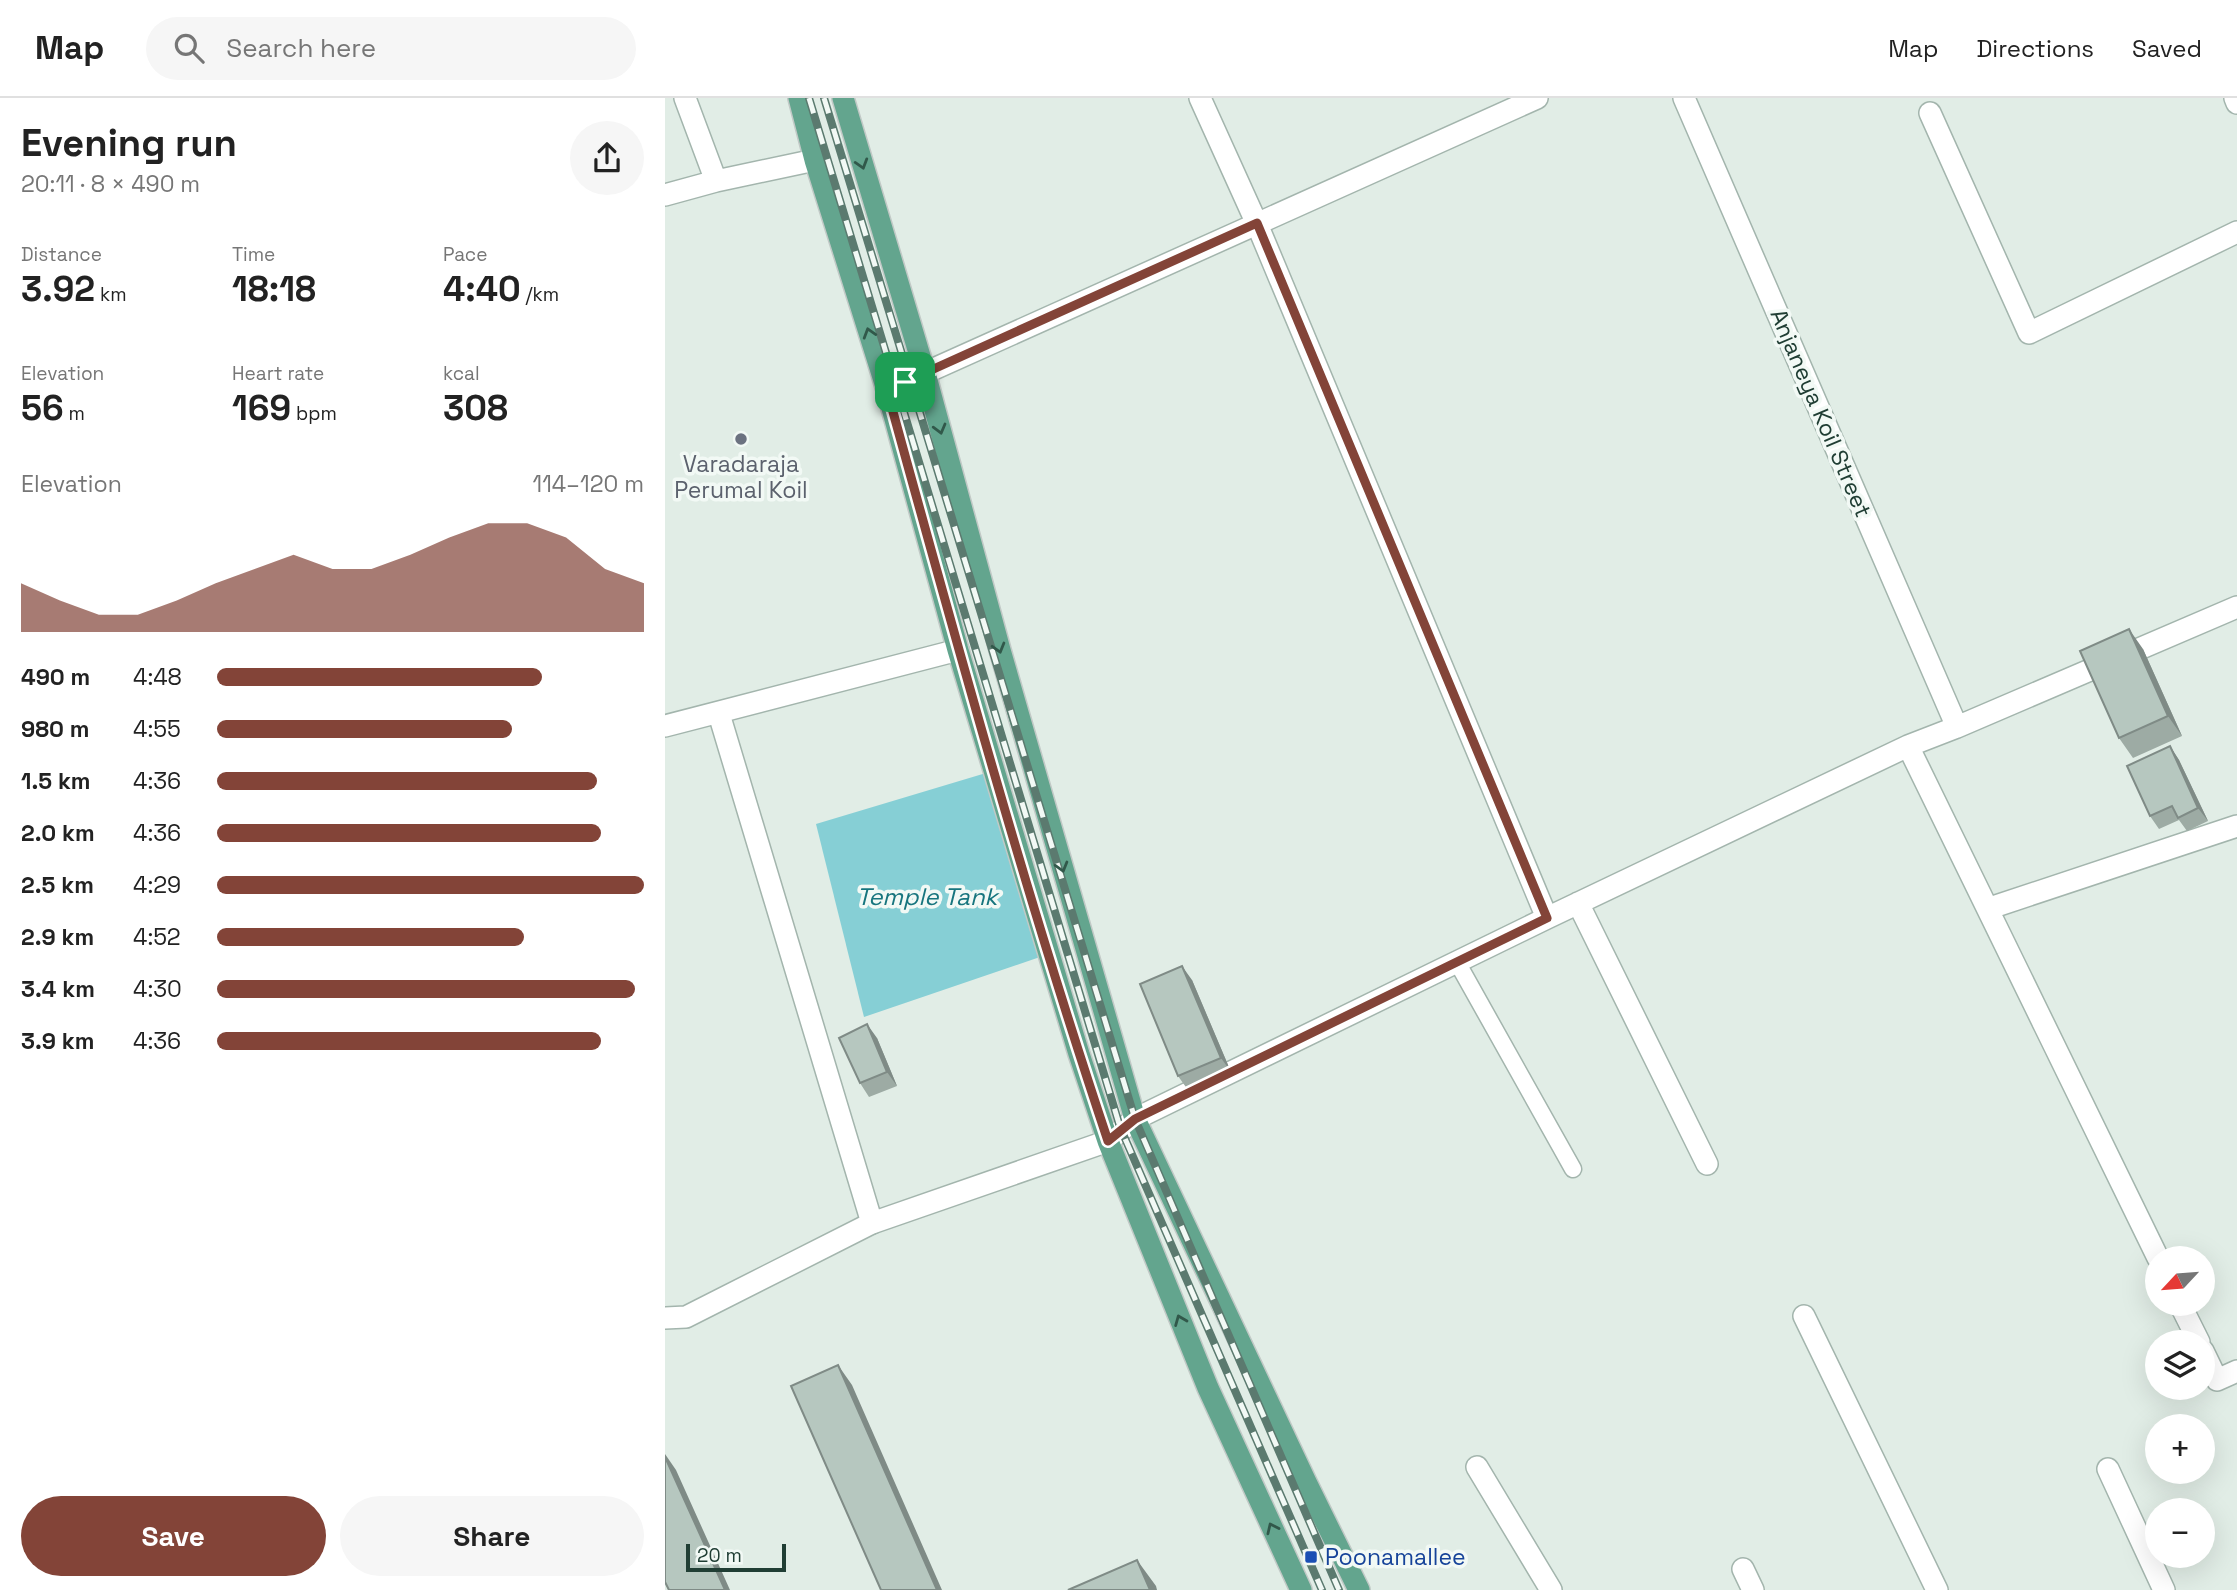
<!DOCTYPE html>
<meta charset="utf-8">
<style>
:root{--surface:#fff;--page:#f6f6f6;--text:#222;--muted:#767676;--line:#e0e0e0;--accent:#834438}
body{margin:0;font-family:"Space Grotesk",sans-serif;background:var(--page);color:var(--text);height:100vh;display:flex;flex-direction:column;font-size:26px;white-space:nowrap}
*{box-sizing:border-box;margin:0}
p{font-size:23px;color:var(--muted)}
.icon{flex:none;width:38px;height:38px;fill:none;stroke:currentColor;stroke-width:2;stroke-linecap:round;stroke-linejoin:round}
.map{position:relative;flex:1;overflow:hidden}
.sheet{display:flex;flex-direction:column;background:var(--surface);width:665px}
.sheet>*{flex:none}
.needle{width:46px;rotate:244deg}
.fabs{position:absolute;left:1480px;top:1148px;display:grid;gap:14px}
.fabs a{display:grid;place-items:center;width:70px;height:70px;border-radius:50%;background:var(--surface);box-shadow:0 7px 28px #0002;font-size:35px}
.scale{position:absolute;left:21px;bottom:18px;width:100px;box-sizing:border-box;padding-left:7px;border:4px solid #203e34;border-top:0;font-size:19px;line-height:24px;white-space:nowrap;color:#203e34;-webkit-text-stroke:5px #f2f9f5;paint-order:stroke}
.pin{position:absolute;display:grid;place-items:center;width:60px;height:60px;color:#fff;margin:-30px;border-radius:14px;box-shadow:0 4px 10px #0006}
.round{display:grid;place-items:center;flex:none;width:74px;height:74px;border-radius:37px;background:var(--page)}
.headline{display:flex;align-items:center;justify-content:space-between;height:119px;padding:0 21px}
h1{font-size:38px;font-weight:800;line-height:52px}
.metrics{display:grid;grid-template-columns:repeat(3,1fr);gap:10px;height:119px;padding:7px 21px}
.metrics div{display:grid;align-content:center}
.metrics b{font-size:35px;font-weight:800}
.metrics small{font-size:19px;font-weight:400}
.metrics p{font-size:19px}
.chart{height:196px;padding:14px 21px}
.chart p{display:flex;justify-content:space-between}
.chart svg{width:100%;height:126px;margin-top:7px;fill:var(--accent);opacity:.7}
.cta{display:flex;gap:14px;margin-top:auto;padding:14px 21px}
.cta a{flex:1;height:80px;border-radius:42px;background:var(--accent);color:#fff;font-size:28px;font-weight:800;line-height:80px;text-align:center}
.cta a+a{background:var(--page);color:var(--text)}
ul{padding:0 21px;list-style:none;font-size:23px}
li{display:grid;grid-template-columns:112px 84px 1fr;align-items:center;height:52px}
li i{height:18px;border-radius:9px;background:var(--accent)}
header{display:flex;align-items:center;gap:42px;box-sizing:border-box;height:98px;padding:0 35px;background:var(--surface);border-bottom:2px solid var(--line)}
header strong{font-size:33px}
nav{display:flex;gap:38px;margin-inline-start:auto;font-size:24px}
.search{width:490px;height:63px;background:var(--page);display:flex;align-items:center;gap:18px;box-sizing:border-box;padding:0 24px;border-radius:38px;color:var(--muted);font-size:26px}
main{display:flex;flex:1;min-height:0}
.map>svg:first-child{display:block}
.water{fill:#86cfd5}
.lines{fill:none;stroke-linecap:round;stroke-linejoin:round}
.service-casing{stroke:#a3b5ad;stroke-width:19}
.minor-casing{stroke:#a3b5ad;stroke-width:24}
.tertiary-casing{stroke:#a3b5ad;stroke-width:24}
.primary-casing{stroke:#c1c9c6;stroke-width:24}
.service{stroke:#fff;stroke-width:16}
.minor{stroke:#fff;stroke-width:21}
.tertiary{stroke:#fff;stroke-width:21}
.primary{stroke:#63a58e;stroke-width:21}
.rail-casing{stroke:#5b7a6f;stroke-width:8}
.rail{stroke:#f2f9f5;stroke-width:5;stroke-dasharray:16;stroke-linecap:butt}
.wall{fill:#9daba4}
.shaded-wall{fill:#7f8b86}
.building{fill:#b6c7bf;stroke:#7f8b86;stroke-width:2}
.oneway{stroke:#31584a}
.route-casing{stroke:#fff;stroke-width:14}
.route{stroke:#834438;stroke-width:9}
.worship-dot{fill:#6b7280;stroke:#f2f9f5;stroke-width:2.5}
.transit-dot{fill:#1a4fb4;stroke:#f2f9f5;stroke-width:2.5}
.labels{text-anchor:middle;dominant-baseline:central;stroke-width:7;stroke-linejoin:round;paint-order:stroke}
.street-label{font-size:23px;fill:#203e34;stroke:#f2f9f5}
.worship-label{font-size:23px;fill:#5b616d;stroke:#f2f9f5}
.transit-label{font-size:23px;fill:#164399;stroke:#f2f9f5;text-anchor:start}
.water-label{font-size:24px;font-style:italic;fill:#17757e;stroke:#f2f9f5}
</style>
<header>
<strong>Map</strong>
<div class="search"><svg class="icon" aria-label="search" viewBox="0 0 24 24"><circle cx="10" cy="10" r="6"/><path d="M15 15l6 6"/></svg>Search here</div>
<nav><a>Map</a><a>Directions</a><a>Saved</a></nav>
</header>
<main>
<section class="sheet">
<div class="headline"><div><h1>Evening run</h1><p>20:11 · 8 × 490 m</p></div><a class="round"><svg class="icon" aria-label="share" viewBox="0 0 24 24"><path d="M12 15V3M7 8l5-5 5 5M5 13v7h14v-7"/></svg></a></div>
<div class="metrics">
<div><p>Distance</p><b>3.92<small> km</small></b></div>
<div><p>Time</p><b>18:18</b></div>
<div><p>Pace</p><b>4:40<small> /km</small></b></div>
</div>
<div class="metrics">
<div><p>Elevation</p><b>56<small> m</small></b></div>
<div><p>Heart rate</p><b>169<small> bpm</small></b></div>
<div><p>kcal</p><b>308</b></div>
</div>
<div class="chart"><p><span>Elevation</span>114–120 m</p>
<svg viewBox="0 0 160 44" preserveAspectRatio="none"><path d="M0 44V27L10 33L20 38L30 38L40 33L50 27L60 22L70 17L80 22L90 22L100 17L110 11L120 6L130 6L140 11L150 22L160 27V44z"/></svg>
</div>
<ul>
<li><b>490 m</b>4:48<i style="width:76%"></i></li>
<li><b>980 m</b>4:55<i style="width:69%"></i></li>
<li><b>1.5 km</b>4:36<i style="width:89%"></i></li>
<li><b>2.0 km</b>4:36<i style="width:90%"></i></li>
<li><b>2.5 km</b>4:29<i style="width:100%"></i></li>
<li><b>2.9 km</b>4:52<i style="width:72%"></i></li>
<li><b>3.4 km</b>4:30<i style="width:98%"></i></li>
<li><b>3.9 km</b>4:36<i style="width:90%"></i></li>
</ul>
<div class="cta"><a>Save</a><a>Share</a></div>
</section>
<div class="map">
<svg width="1572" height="1492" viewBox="0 0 1572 1492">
<rect width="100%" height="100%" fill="#e1ede6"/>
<path class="water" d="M 321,675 L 375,859 L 199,919 L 151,726 Z"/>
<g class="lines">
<defs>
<path id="service" d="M 792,864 L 908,1071"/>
<path id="minor" d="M 20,0 L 51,83
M 535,0 L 592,126 L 882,820
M 1019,0 L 1292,629
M 1570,0 L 1572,5
M 1265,15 L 1364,235 L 1572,134
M 0,97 L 51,83 L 150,62
M 54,616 L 207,1125
M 0,628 L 293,552
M 1243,648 L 1493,1160
M 913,805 L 1042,1066
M 1325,810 L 1572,728
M 470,1021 L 882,820 L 1243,648 L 1292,629 L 1572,509
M 1515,1206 L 1534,1244
M 1139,1218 L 1272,1492
M 1538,1253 L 1552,1282 L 1572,1273
M 812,1369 L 886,1492
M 1443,1371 L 1499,1492
M 1078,1471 L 1088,1492"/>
<path id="tertiary" d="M 222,292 L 872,0
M 0,1220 L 21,1219 L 207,1125 L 443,1043 L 470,1021"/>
<path id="primary" d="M 134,0 L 150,62 L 222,292 L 293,552 L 414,956 L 443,1043 L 543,1290 L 636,1492
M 178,0 L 260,275 L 335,552 L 470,1021 L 641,1384 L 694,1492"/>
</defs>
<use href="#service" class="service-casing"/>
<use href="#minor" class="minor-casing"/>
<use href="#tertiary" class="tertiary-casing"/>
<use href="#primary" class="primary-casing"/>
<use href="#service" class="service"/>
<use href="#minor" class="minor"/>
<use href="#tertiary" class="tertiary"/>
<use href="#primary" class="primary"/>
<defs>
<path id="rail" d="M 144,0 L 455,1029 L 657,1492
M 159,0 L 470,1021 L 674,1492"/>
</defs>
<use href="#rail" class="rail-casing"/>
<use href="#rail" class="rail"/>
</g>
<path class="wall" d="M 1478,551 L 1517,638 L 1468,660 L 1454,640 Z
M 1505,648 L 1514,662 L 1543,723 L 1522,733 L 1514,722 L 1494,731 L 1485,718 Z
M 527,882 L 566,974 L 523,992 L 513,978 Z
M 212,940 L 232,988 L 204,999 L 195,985 Z"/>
<path class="shaded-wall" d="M 1464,531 L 1478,551 L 1517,638 L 1503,618 Z
M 1505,648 L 1514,662 L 1543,723 L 1533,710 Z
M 517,868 L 527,882 L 566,974 L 556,960 Z
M 202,926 L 212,940 L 232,988 L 222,974 Z
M 173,1267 L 187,1287 L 277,1492 L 272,1492 Z
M 0,1356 L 11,1372 L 65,1492 L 60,1492 L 0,1359 Z
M 472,1462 L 491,1488 L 492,1492 L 485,1492 Z"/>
<path class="building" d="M 1464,531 L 1503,618 L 1454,640 L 1415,553 Z
M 1505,648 L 1533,710 L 1513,720 L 1507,708 L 1485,718 L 1462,668 Z
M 517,868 L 556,960 L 513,978 L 475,886 Z
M 202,926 L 222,974 L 195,985 L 174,940 Z
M 173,1267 L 272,1492 L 216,1492 L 126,1288 Z
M 0,1359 L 60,1492 L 4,1492 L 0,1484 Z
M 472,1462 L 485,1492 L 403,1492 Z"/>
<defs><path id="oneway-chevron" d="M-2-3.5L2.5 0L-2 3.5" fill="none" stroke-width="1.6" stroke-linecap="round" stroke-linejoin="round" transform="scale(1.75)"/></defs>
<g class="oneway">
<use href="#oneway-chevron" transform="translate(197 66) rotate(73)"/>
<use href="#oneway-chevron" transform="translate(204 235) rotate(-107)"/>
<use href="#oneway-chevron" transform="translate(275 331) rotate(75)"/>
<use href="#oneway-chevron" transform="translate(334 550) rotate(74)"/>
<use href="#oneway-chevron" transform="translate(397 769) rotate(74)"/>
<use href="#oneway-chevron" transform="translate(515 1222) rotate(-112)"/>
<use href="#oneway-chevron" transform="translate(607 1430) rotate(-115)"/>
</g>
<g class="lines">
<defs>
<path id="route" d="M 592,125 L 882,820 L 470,1021 L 443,1043 C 360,795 291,543 222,292 Z"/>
</defs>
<use href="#route" class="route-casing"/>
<use href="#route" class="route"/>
</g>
<circle class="worship-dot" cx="76" cy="341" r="7"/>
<rect class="transit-dot" x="639" y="1452" width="14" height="14" rx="3.5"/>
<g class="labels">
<g class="street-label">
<text transform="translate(1156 315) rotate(67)">Anjaneya Koil Street</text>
</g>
<g class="worship-label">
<text x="76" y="366">Varadaraja<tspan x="76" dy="26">Perumal Koil</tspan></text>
</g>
<g class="transit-label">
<text x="660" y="1459">Poonamallee</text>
</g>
<g class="water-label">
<text x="262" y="798">Temple Tank</text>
</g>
</g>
</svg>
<div class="fabs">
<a><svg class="needle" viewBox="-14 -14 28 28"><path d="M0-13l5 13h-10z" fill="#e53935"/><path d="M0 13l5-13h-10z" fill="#767676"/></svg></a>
<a><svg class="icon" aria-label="layers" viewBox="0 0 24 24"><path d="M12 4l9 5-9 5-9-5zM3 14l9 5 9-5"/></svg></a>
<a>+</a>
<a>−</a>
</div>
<div class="scale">20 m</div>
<div class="pin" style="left:240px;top:284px;background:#1e9e55"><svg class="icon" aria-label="arrive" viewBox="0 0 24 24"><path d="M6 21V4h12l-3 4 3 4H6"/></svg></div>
</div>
</main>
